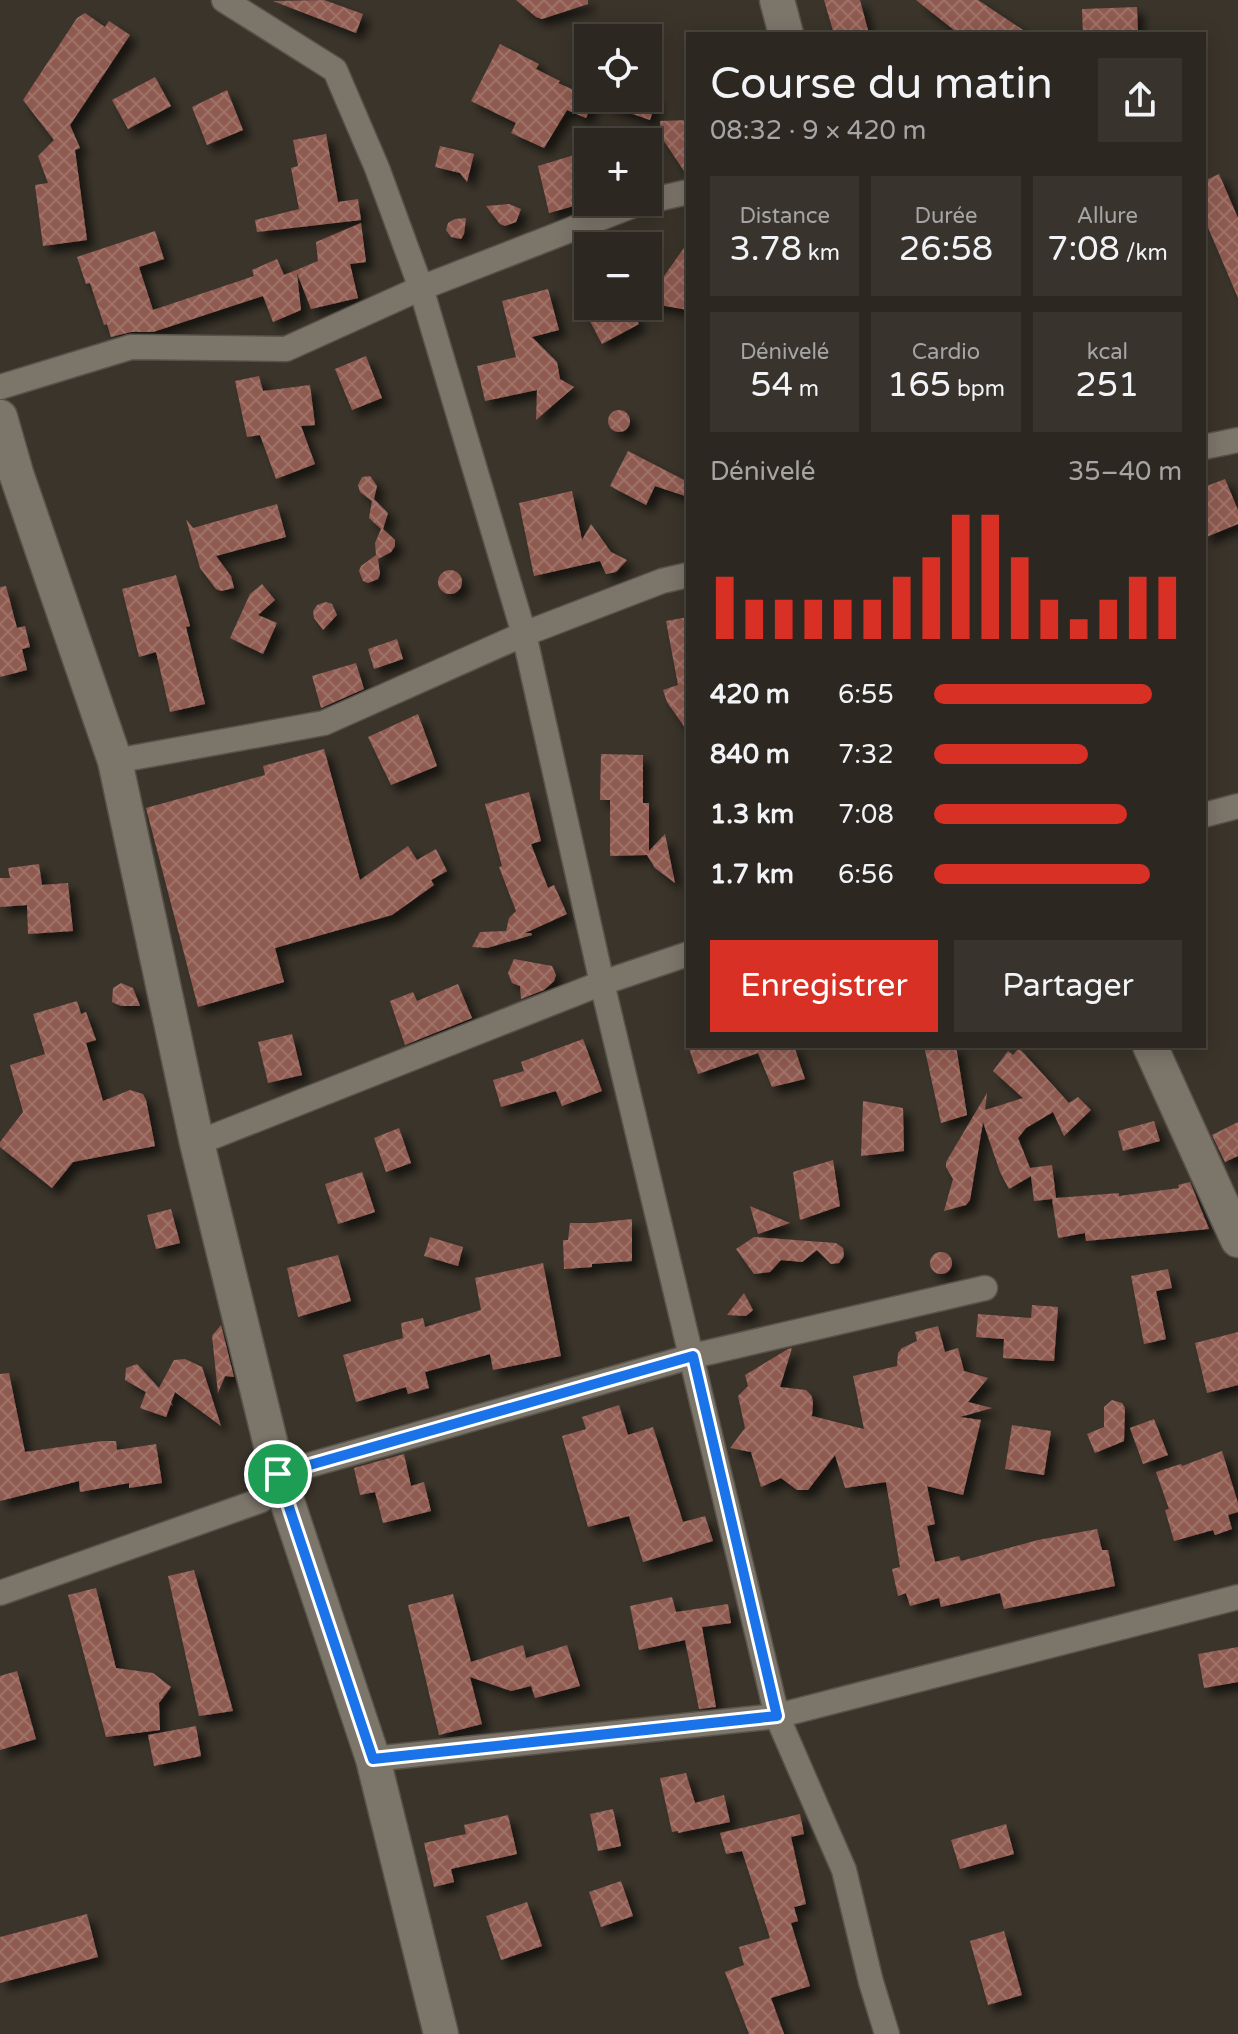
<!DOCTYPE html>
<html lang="fr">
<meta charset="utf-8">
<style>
:root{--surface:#2c2720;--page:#38332d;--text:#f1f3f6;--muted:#a6a5a5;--line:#48443e;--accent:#d93025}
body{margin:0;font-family:"Varela Round",sans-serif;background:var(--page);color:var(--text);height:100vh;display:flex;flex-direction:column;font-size:30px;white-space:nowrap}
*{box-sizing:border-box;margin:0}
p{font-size:26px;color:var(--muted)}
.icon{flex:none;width:44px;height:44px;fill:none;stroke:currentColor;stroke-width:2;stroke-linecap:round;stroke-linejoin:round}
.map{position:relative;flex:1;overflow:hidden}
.drawer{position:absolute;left:686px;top:32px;width:520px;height:1016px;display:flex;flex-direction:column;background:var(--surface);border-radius:0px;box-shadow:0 4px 20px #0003,0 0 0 2px var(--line)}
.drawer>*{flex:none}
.fabs{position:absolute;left:574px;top:24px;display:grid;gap:16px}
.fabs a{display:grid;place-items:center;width:88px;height:88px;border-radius:0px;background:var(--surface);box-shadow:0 4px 20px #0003,0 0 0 2px var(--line);font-size:40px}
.pin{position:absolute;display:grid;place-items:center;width:68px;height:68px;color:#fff;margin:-34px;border:4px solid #fff;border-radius:50%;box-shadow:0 2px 8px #0007}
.round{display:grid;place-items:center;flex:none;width:84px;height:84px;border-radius:0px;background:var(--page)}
.overview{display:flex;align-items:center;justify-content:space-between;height:136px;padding:0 24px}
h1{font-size:44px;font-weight:600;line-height:60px}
.metrics{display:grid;grid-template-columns:repeat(3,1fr);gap:12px;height:136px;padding:8px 24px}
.metrics div{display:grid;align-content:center;border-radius:0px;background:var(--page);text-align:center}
.metrics b{font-size:34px;font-weight:600}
.metrics small{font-size:22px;font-weight:400}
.metrics p{font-size:22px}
.chart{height:224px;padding:16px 24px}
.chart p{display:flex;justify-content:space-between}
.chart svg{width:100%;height:144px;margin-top:8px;stroke:var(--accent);stroke-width:6}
.action{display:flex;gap:16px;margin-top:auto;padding:16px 24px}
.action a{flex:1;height:92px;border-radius:0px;background:var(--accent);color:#fff;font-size:32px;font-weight:600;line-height:92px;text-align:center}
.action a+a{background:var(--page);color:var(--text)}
ul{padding:0 24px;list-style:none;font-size:26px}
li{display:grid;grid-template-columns:128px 96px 1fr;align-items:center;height:60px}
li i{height:20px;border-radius:10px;background:var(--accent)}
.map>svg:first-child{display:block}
.building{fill:url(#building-cross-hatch);filter:url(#shadow)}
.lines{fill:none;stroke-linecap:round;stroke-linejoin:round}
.minor-casing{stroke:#58524a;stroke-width:27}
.secondary-casing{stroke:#58524a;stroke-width:37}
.minor{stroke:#7c756a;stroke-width:24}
.secondary{stroke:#7c756a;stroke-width:34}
.route-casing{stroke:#fff;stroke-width:16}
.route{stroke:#1a73e8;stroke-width:10}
</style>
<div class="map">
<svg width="1238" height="2034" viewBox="0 0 1238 2034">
<defs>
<pattern id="building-cross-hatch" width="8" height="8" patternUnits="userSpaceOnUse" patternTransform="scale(2)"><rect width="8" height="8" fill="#8f5a50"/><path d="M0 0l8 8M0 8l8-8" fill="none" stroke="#9f7269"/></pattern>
<filter id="shadow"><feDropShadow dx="7" dy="7" stdDeviation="4" flood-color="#0009"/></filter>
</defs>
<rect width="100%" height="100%" fill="#3a342a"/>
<path class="building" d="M 324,0 L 363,14 L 356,33 L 273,1 Z
M 516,0 L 588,0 L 588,4 L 542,19 L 536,17 Z
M 824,0 L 860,0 L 869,34 L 834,34 Z
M 916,0 L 978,0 L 1029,34 L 959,34 Z
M 1137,7 L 1138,34 L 1083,34 L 1082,9 Z
M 85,13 L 105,27 L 109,21 L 130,35 L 70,125 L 80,148 L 75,150 L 87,240 L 43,246 L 35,185 L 48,183 L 38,156 L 54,140 L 23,100 L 77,18 Z
M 500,44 L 539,64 L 536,69 L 560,81 L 558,83 L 594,99 L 586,118 L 567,110 L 544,148 L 511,133 L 516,123 L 471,101 Z
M 155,77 L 171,106 L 128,129 L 112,100 Z
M 227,90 L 243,130 L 207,145 L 192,107 Z
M 596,98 L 657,98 L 650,120 L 595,101 Z
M 688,120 L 688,177 L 662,138 L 660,121 Z
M 326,134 L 338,202 L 358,199 L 361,220 L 257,232 L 255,220 L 299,209 L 291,168 L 298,166 L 293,140 Z
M 440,146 L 474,154 L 467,182 L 460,173 L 435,167 Z
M 584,152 L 588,167 L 588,202 L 549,213 L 538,166 Z
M 1219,174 L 1238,218 L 1238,298 L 1204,218 L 1204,181 Z
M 509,204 L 521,209 L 516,222 L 505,226 L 500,224 L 486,206 Z
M 466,218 L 464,234 L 461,239 L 451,237 L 446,230 L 448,223 L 455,219 Z
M 361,223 L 366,262 L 350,264 L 358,298 L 311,309 L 297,273 L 301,310 L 273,322 L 263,296 L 153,332 L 131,332 L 111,337 L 107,324 L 104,325 L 90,283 L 86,284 L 77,257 L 155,231 L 164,259 L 139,267 L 153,310 L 254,276 L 252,270 L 277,259 L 284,275 L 318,261 L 316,242 Z
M 688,242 L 688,310 L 648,303 L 648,299 Z
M 548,289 L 559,330 L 532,337 L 557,362 L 560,379 L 574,387 L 536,420 L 537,390 L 485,401 L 477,366 L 516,357 L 502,301 Z
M 582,306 L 629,306 L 639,324 L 602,344 Z
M 366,356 L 382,398 L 352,410 L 335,369 Z
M 259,376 L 263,391 L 310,385 L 315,425 L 301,426 L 315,464 L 276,479 L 260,435 L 247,437 L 235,381 Z
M608 421a11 11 0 1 1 22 0a11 11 0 1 1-22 0Z
M 628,451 L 688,482 L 688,497 L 655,486 L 646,505 L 610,486 Z
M 370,476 L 377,486 L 374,499 L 388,513 L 383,529 L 395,540 L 395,546 L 391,552 L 378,559 L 380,574 L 378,579 L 368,583 L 363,581 L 359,571 L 361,566 L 376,555 L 375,543 L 381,529 L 369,518 L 372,501 L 360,492 L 358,485 L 362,477 Z
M 1225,479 L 1238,510 L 1238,524 L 1204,538 L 1204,487 Z
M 572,491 L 582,540 L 591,524 L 611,552 L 627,560 L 616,572 L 606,574 L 600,561 L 534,576 L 519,503 Z
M 277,504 L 286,537 L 216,556 L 231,576 L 234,588 L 221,591 L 216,589 L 200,568 L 186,519 L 193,528 Z
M438 582a12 12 0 1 1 24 0a12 12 0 1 1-24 0Z
M 176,575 L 190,626 L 186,627 L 205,704 L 170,712 L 156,652 L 139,657 L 122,589 Z
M 262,584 L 275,600 L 258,615 L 277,623 L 263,654 L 230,638 L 250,594 Z
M 6,586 L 17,628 L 25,626 L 30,647 L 22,649 L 27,670 L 0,677 L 0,587 Z
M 326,602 L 332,604 L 337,615 L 323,630 L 314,618 L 313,611 L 317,605 Z
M 688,617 L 688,732 L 667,702 L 663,690 L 678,685 L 666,621 Z
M 397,639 L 403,659 L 374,669 L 368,649 Z
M 356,663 L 364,689 L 321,708 L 312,676 Z
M 418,714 L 437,766 L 391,785 L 368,737 Z
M 324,749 L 360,880 L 408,846 L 417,860 L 436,849 L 447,871 L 431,880 L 434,885 L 392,915 L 275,948 L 284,982 L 198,1007 L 146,808 L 265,775 L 263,766 Z
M 601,754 L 643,755 L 643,803 L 649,803 L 649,851 L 665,834 L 675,883 L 655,868 L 647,855 L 610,856 L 610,800 L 600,800 Z
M 529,792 L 541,841 L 531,844 L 548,888 L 554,885 L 567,914 L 525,933 L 531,933 L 532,935 L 487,948 L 472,947 L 480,932 L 506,931 L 509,918 L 516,911 L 499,867 L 502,866 L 485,804 Z
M 39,864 L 42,885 L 68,883 L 73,931 L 28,934 L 27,905 L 0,907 L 0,878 L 10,878 L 8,868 Z
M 514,959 L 552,966 L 556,975 L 554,981 L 544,990 L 521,999 L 520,986 L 512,983 L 508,973 Z
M 121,983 L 133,988 L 140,1006 L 121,1006 L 112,1002 L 113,988 Z
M 458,984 L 472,1018 L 405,1045 L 390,1001 L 413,992 L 417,1001 Z
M 77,1001 L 81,1014 L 86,1012 L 96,1040 L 86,1043 L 103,1101 L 130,1090 L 143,1094 L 146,1100 L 155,1146 L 73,1162 L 52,1188 L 0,1147 L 0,1142 L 23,1112 L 10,1065 L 45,1054 L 33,1014 Z
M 292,1034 L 302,1075 L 268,1083 L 258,1042 Z
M 583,1039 L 602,1091 L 562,1106 L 556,1091 L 501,1107 L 493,1080 L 524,1071 L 521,1062 Z
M 688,1046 L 794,1046 L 805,1079 L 772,1087 L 758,1053 L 698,1074 Z
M 924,1046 L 956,1046 L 967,1115 L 941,1123 Z
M 1019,1048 L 1069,1103 L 1078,1097 L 1091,1110 L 1064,1136 L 1053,1112 L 1026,1128 L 1018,1138 L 1030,1168 L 1052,1165 L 1056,1198 L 1119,1193 L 1119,1196 L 1179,1188 L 1178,1185 L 1190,1182 L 1209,1229 L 1086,1241 L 1085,1233 L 1058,1238 L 1052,1199 L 1034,1201 L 1031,1176 L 1009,1189 L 1000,1172 L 983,1122 L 970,1200 L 966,1205 L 944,1211 L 953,1179 L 946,1167 L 946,1162 L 987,1093 L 985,1110 L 1023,1098 L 993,1071 L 1008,1051 L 1013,1055 Z
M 863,1101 L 903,1108 L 904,1151 L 861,1156 Z
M 1154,1121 L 1160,1141 L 1123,1151 L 1118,1131 Z
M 1238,1122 L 1238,1156 L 1225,1162 L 1212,1135 Z
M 399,1128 L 411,1163 L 386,1172 L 374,1138 Z
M 833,1160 L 840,1206 L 800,1220 L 793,1172 Z
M 362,1172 L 375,1212 L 338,1224 L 325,1184 Z
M 750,1206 L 790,1223 L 758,1234 Z
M 171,1209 L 180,1243 L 156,1249 L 147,1215 Z
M 632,1219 L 632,1261 L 592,1264 L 592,1267 L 564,1269 L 563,1240 L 568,1240 L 570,1223 L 594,1223 Z
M 430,1237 L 463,1247 L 458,1266 L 424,1256 Z
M 754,1237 L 836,1243 L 843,1248 L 844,1256 L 839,1263 L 831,1264 L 817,1250 L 802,1262 L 781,1260 L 770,1272 L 754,1274 L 736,1249 Z
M930 1263a11 11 0 1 1 22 0a11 11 0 1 1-22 0Z
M 338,1255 L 351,1301 L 298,1317 L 287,1268 Z
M 543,1263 L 561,1356 L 493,1370 L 490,1354 L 425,1372 L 429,1388 L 408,1394 L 406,1387 L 356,1402 L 343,1355 L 403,1338 L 401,1323 L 423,1318 L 425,1327 L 481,1310 L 475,1278 Z
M 1168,1269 L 1172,1288 L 1156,1291 L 1166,1339 L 1144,1344 L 1131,1276 Z
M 744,1293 L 753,1310 L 746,1316 L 727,1315 Z
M 1032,1305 L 1058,1307 L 1054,1361 L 1003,1358 L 1004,1339 L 976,1337 L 978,1314 L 1031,1318 Z
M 221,1325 L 234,1377 L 225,1376 L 218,1393 L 212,1336 Z
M 938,1326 L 945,1352 L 958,1348 L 964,1371 L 988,1378 L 968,1402 L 992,1408 L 960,1417 L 981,1420 L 963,1495 L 927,1486 L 935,1524 L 927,1526 L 935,1562 L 959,1556 L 961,1561 L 1038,1540 L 1097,1529 L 1102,1550 L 1108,1550 L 1115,1586 L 1004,1609 L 1000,1593 L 941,1607 L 939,1598 L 910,1606 L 906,1593 L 898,1596 L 892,1569 L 900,1567 L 886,1482 L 845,1488 L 835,1455 L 808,1490 L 797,1490 L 781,1478 L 761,1487 L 751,1452 L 730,1448 L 745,1428 L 738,1396 L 748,1386 L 745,1375 L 788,1349 L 792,1348 L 780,1387 L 806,1390 L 811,1395 L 813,1401 L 812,1416 L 864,1429 L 853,1376 L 897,1366 L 898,1353 L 902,1348 L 917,1341 L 915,1332 Z
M 1238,1332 L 1238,1385 L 1207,1393 L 1195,1343 Z
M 185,1359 L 202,1367 L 221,1426 L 175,1392 L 171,1403 L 173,1406 L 171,1404 L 166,1417 L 140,1408 L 146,1392 L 125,1380 L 126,1368 L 137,1364 L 159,1388 L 174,1360 Z
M 9,1373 L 25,1452 L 102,1441 L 116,1441 L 117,1450 L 156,1444 L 162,1483 L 129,1488 L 129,1483 L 80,1492 L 79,1481 L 0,1501 L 0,1374 Z
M 1112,1400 L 1122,1403 L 1125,1408 L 1124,1441 L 1095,1453 L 1087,1434 L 1104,1427 L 1104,1407 Z
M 619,1405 L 628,1435 L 653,1427 L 683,1522 L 705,1516 L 713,1541 L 643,1562 L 629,1516 L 588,1527 L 562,1436 L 586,1429 L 582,1417 Z
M 1154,1419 L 1168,1455 L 1143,1464 L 1130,1428 Z
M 1012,1425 L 1051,1431 L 1044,1475 L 1005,1469 Z
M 1222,1451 L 1238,1503 L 1238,1512 L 1228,1515 L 1232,1529 L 1215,1535 L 1213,1530 L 1174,1541 L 1165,1510 L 1169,1509 L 1156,1472 L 1181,1464 L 1182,1466 Z
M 404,1454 L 411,1486 L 424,1482 L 431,1511 L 383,1523 L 375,1492 L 360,1495 L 354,1468 Z
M 194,1570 L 233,1711 L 199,1716 L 168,1576 Z
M 96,1588 L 116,1668 L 153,1673 L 171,1687 L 159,1703 L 160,1730 L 106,1737 L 68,1595 Z
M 453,1594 L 471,1662 L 523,1645 L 526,1658 L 567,1645 L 580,1686 L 535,1698 L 531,1686 L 511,1691 L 470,1677 L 482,1724 L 439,1735 L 408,1605 Z
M 672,1597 L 676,1612 L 728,1604 L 731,1623 L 702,1627 L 716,1707 L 699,1709 L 685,1640 L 639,1650 L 630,1606 Z
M 1238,1647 L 1238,1682 L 1204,1688 L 1198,1654 Z
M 17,1671 L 36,1739 L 0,1750 L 0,1676 Z
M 196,1726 L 201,1756 L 154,1766 L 148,1735 Z
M 686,1773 L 695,1803 L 724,1795 L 730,1822 L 678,1833 L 678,1831 L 672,1832 L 660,1778 Z
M 613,1809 L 621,1846 L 598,1851 L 590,1814 Z
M 800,1814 L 804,1834 L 791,1837 L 806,1904 L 794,1907 L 798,1921 L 791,1923 L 810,1986 L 771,1998 L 784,2034 L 749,2034 L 725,1972 L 744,1965 L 739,1947 L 770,1938 L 742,1851 L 726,1854 L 720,1833 Z
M 508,1815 L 517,1854 L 451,1869 L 454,1882 L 434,1887 L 424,1843 L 466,1834 L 464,1825 Z
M 1006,1824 L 1014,1854 L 960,1869 L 951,1840 Z
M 621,1881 L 633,1916 L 601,1927 L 589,1892 Z
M 527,1902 L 542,1946 L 501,1960 L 486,1916 Z
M 87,1914 L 98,1957 L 0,1983 L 0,1937 Z
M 1004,1931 L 1022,1995 L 988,2005 L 970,1941 Z"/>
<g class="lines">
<defs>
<path id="minor" d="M 224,0 L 335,70 L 377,168 L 421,288 L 524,634 L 602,983 L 777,1716 L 844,1870 L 871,1982 L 887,2034
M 648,201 L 688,192
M 0,387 L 131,347 L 286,349 L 421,288 L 642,202
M 1204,447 L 1238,440
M 115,761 L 324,723 L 524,634 L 662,581 L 688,575
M 1204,815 L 1238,806
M 197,1143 L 602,983 L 688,954
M 0,1593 L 262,1500 L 278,1474 L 693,1356 L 985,1288
M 373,1759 L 777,1716 L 1238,1597"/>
<path id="secondary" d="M 777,0 L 786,34
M 0,417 L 16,473 L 115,761 L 197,1143 L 278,1474 L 373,1759 L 441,2034
M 1150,1046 L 1238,1240"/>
</defs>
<use href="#minor" class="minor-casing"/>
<use href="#secondary" class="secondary-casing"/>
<use href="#minor" class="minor"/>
<use href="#secondary" class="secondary"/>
</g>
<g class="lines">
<defs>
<path id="route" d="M 693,1356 L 777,1716 L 373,1759 L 278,1474 Z"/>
</defs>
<use href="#route" class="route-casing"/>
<use href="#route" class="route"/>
</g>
</svg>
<div class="fabs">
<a><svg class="icon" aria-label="locate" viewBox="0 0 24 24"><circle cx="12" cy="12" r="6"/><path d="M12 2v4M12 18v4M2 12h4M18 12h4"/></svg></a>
<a>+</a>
<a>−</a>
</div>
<div class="pin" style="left:278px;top:1474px;background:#1e9e55"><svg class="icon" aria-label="arrive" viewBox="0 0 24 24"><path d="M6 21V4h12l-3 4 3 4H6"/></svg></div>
<section class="drawer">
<div class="overview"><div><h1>Course du matin</h1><p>08:32 · 9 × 420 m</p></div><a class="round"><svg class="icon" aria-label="share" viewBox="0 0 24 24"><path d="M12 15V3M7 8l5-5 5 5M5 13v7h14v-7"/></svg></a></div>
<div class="metrics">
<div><p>Distance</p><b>3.78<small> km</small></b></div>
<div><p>Durée</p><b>26:58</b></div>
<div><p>Allure</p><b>7:08<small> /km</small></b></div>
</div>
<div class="metrics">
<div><p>Dénivelé</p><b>54<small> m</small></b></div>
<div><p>Cardio</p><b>165<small> bpm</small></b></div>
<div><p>kcal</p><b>251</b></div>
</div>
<div class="chart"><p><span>Dénivelé</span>35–40 m</p>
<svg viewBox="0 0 160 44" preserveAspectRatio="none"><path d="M5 44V25M15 44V32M25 44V32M35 44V32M45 44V32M55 44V32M65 44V25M75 44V19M85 44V6M95 44V6M105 44V19M115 44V32M125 44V38M135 44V32M145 44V25M155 44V25"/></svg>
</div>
<ul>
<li><b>420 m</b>6:55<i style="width:88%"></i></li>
<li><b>840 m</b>7:32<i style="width:62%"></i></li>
<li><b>1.3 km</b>7:08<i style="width:78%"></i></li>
<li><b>1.7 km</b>6:56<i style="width:87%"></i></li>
</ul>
<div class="action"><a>Enregistrer</a><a>Partager</a></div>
</section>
</div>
